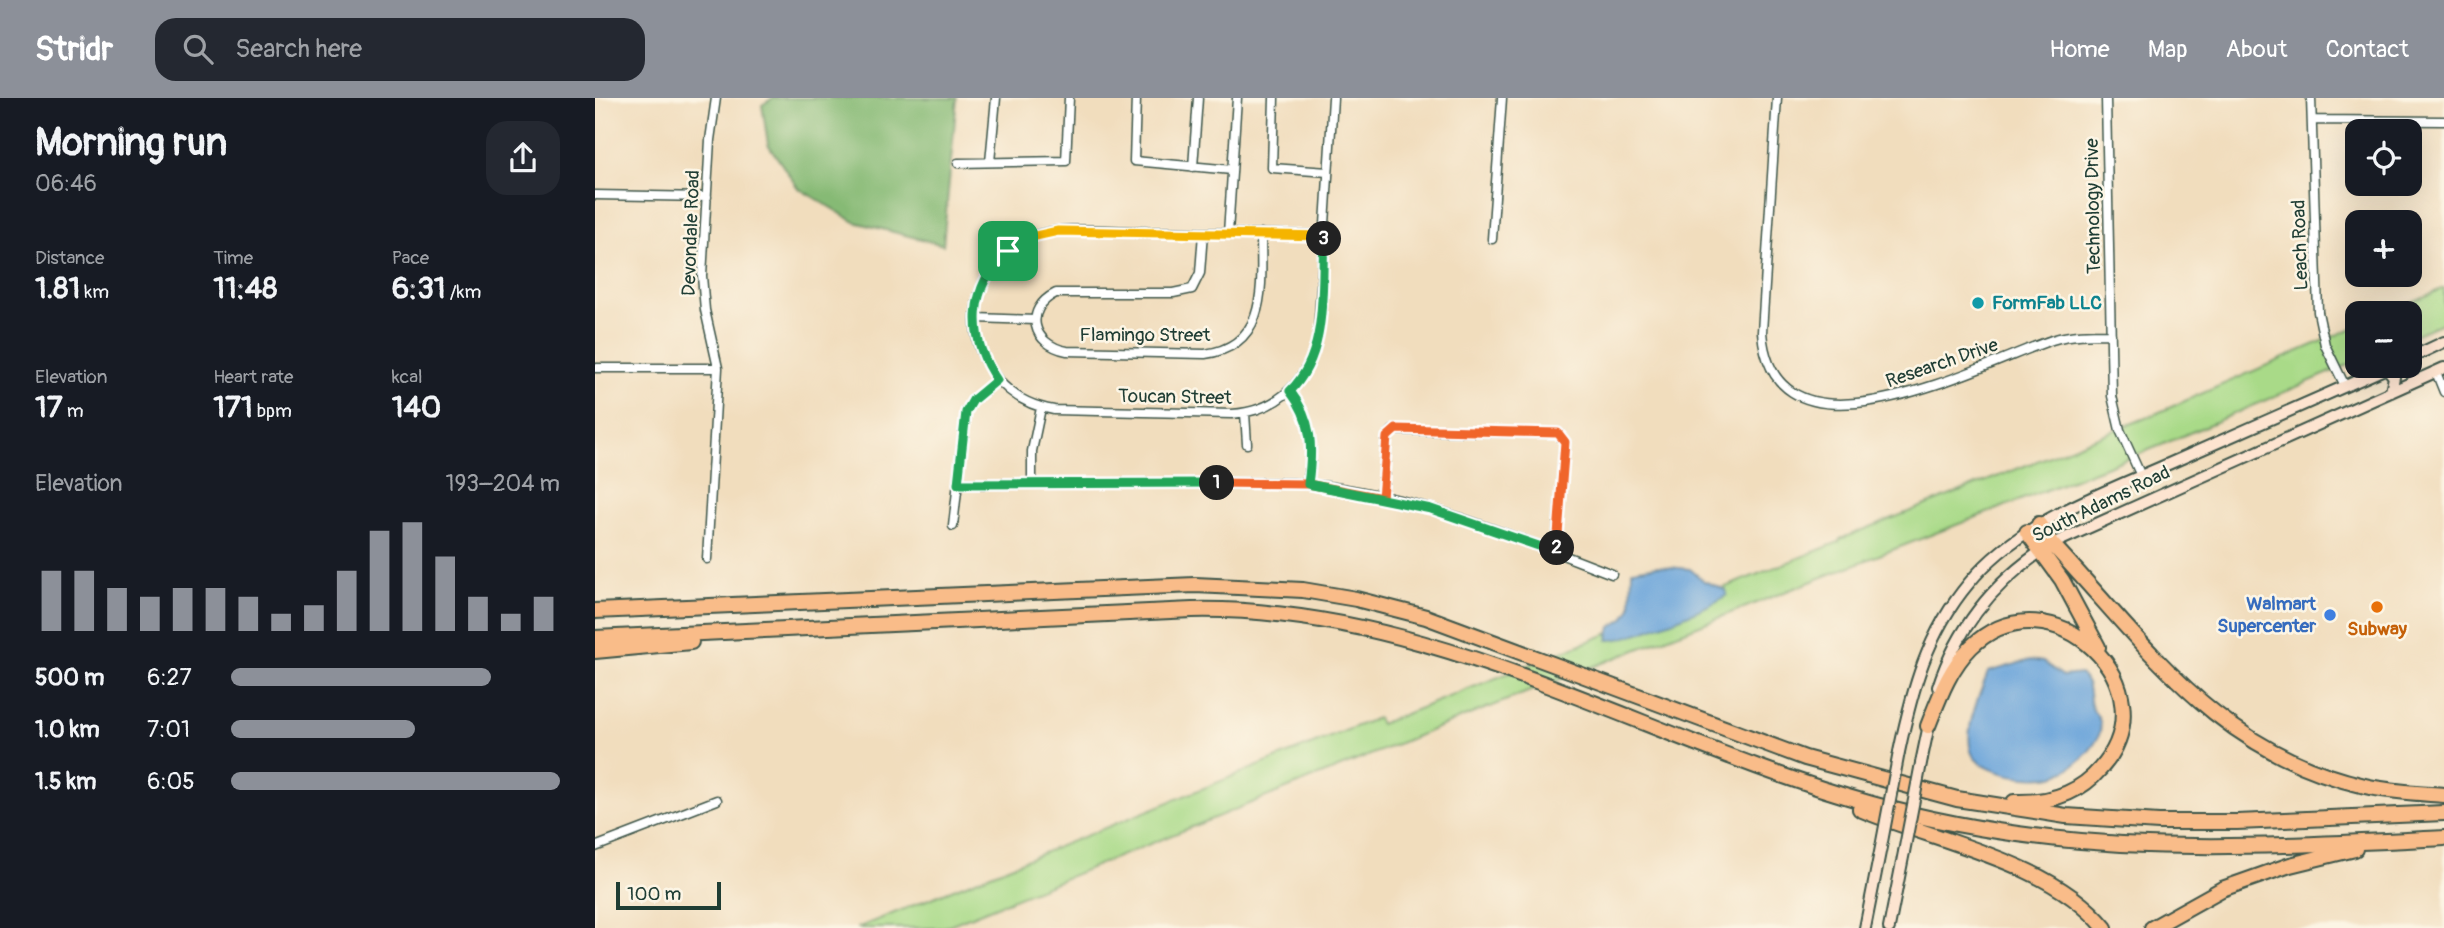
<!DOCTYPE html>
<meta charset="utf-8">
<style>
:root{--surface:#171b24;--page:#242831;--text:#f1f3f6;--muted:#9ea1a6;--accent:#8c9099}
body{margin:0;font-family:Pangolin,sans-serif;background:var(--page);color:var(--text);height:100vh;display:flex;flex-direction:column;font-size:26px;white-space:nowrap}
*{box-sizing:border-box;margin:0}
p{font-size:23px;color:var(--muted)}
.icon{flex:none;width:38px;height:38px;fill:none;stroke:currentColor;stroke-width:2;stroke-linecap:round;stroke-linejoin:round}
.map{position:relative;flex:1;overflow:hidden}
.details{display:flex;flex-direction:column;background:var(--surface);width:595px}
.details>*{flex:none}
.controls{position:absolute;left:1750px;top:21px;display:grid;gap:14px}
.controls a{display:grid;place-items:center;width:77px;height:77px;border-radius:14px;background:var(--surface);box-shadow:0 7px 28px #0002;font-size:35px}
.scale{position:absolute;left:21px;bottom:18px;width:105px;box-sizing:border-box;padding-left:7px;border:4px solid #1f3d34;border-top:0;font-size:19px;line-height:24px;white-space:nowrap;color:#1f3d34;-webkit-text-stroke:5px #fcf5e5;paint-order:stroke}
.pin{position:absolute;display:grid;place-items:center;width:60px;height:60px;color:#fff;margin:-30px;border-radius:14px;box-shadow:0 4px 10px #0006}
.km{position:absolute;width:35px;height:35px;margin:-18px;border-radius:50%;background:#222;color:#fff;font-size:19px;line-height:35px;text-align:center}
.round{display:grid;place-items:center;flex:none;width:74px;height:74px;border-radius:21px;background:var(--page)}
.headline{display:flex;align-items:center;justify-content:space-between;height:119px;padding:0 35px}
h1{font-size:38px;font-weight:800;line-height:52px}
.metrics{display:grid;grid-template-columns:repeat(3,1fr);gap:10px;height:119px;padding:7px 35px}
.metrics div{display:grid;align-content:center}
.metrics b{font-size:30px;font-weight:800}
.metrics small{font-size:19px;font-weight:400}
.metrics p{font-size:19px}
.chart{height:196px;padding:14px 35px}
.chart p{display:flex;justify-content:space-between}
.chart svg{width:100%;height:126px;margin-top:7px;stroke:var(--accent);stroke-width:6}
ul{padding:0 35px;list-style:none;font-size:23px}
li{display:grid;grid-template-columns:112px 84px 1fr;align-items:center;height:52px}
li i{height:18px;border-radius:9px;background:var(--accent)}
header{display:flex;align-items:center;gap:42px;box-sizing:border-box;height:98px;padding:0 35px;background:var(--accent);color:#fff}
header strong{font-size:33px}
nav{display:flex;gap:38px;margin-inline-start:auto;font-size:24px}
.search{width:490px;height:63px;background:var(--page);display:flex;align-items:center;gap:18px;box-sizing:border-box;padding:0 24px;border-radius:21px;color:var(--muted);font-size:26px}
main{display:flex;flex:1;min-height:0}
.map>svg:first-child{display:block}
.green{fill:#a9da88;stroke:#648c5e;stroke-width:2}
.forest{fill:#86ba74;stroke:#527c54;stroke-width:2}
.water{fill:#6ba4da;stroke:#457087;stroke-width:2}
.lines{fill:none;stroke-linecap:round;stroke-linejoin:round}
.minor-casing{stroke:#3e5549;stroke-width:11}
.secondary-casing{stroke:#3e5549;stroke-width:14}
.motorway-casing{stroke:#3e5549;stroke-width:18}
.minor{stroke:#fff;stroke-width:8}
.secondary{stroke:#fde4d0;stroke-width:10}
.motorway{stroke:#f9bc89;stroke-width:14}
.secondary-bridge-casing{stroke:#3e5549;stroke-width:14;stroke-linecap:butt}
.secondary-bridge{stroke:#fde4d0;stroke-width:10}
.split-1-casing{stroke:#fff;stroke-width:14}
.split-2-casing{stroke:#fff;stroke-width:14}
.split-3-casing{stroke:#fff;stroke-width:14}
.split-4-casing{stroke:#fff;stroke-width:14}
.split-1{stroke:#22a559;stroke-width:9}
.split-2{stroke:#f0652b;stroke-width:9}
.split-3{stroke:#22a559;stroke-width:9}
.split-4{stroke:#f5b400;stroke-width:9}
.culture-dot{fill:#0f9aa8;stroke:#fcf5e5;stroke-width:2.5}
.food-dot{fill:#e8710a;stroke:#fcf5e5;stroke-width:2.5}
.shop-dot{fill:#3f7fe0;stroke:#fcf5e5;stroke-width:2.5}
.labels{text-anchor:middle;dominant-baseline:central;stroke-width:5;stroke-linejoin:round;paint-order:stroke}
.street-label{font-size:19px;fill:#1f3d34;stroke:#fcf5e5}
.culture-label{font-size:19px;font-weight:bold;fill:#0d838f;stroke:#fcf5e5;text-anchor:start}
.shop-label{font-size:19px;font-weight:bold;fill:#366cbe;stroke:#fcf5e5;text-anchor:end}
.food-label{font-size:19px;font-weight:bold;fill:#c56008;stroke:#fcf5e5}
</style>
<header>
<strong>Stridr</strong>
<div class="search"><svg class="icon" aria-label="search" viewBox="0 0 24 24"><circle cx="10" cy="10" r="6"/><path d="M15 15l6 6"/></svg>Search here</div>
<nav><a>Home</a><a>Map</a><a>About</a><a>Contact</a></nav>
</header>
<main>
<section class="details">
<div class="headline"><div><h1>Morning run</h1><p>06:46</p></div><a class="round"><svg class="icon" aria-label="share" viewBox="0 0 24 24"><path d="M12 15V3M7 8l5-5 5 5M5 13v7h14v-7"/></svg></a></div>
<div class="metrics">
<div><p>Distance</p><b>1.81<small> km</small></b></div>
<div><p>Time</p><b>11:48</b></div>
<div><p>Pace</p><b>6:31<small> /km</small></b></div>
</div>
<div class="metrics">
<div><p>Elevation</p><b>17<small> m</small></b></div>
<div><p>Heart rate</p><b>171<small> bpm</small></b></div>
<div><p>kcal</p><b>140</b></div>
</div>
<div class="chart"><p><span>Elevation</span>193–204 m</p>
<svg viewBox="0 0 160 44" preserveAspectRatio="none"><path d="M5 44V23M15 44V23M25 44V29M35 44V32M45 44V29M55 44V29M65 44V32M75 44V38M85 44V35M95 44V23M105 44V9M115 44V6M125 44V18M135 44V32M145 44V38M155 44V32"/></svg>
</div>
<ul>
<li><b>500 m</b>6:27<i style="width:79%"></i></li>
<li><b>1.0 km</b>7:01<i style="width:56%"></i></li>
<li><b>1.5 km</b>6:05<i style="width:100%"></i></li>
</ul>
</section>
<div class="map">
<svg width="1849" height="830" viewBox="0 0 1849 830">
<rect width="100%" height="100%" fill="#fcf5e5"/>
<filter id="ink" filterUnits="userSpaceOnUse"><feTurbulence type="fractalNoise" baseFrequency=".0143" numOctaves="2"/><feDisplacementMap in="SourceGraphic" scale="14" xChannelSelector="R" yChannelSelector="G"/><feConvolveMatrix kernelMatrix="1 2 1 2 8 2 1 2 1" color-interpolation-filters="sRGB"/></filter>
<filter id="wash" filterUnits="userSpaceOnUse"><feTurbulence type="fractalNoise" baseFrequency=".00686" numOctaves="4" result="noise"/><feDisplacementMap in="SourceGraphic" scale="28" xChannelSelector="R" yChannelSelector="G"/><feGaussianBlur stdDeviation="1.57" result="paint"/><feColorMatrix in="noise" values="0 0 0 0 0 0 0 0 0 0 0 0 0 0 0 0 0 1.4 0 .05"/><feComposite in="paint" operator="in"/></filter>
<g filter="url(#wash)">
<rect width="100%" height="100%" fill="#f1ddbd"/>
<path class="green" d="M 1849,190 L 1849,224 L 1815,239 L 1815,215 L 1791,215 Z
M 1762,228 L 1762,263 L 1564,348 L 879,615 L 347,830 L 262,830 L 782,620 L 785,626 L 1244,444 L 1245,441 L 1553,319 Z"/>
<path class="forest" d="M 178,0 L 362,0 L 348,147 L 260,124 L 203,90 L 173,46 L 167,7 Z"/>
<path class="water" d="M 1062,468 L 1095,471 L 1109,483 L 1131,492 L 1132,497 C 1118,508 1029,544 1013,542 L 1016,529 L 1029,521 L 1036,509 L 1037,472 Z
M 1435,562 L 1448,564 L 1468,578 L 1485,576 C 1497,587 1492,596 1497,610 C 1499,615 1504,619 1505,624 C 1510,644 1480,669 1464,676 C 1443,685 1383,677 1376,653 C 1369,629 1385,596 1393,574 Z"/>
</g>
<g filter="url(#ink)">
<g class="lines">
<defs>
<path id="minor" d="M 541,0 L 539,63 L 637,72
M 679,0 L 677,70 L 733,74
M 1182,0 L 1167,234 C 1178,378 1388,265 1457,242 C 1476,236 1496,236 1516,236
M 1511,0 L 1517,298 L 1525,332 L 1546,378
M 1716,0 L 1723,214 L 1730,247 L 1750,288
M 1717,22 L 1849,23
M 395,64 L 401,0
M 363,65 L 471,63 L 474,0
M 598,69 L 603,0
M 0,97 L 112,99
M 608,135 L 605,175 L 597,191 L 578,195 L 461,195 C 428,211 437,247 472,253 L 610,256 C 675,247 666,185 666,135
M 633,135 L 642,0
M 729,138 C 667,135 605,135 543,133 C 509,133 471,127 438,138 C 393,153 369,208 385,251 C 398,284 423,306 459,312 L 637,316 C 684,313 714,282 723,237 L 738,0
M 897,141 L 907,0
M 380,220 L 440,222
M 0,270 L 123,270
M 1841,274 L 1849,294
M 695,293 C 718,323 718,350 713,386
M 650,315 L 652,346
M 437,385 L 437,353 L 446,310
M 363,386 L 698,385 C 808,391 915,437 1017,476
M 787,400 L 792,339 L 798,332 L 963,335 L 970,344 L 961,454
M 358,428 L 371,314 L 378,302 L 402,282
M 112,461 L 123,270 L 110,212 L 107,178 L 115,42 L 121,0
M 0,749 L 122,702"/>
<path id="secondary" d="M 1815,260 L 1849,244
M 1792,270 L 1799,279 L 1796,294
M 1343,589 C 1363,527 1403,480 1457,446 L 1849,270
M 1304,654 C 1317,592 1332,535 1374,485 C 1425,423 1506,396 1578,364 C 1650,332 1723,300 1796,268
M 1327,660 L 1335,622
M 1270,830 L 1286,749
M 1294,830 L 1309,754"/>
<path id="motorway" d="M 1444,426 L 1457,446 C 1554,550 1623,655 1770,688 C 1796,694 1823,695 1849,697
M 1432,434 L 1467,482 L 1503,549
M 0,513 L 600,487 L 708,492 L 761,501 L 831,519 L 1210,660 L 1362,701 L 1471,718 L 1564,724 L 1642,724 L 1849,715
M 0,540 L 597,512 C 839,507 1050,643 1277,706 C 1473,761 1649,750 1849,740
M 0,553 L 96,544
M 1333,628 C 1344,600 1354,571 1376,549 C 1456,472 1579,590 1505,671 C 1483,697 1452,705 1419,704
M 1265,711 C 1342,744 1456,763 1510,830
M 1557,830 L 1627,791 L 1695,767 L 1760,751"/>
</defs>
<use href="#minor" class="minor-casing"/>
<use href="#secondary" class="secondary-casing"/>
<use href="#motorway" class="motorway-casing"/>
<use href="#minor" class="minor"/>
<use href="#secondary" class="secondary"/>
<use href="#motorway" class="motorway"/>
<defs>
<path id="secondary-bridge" d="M 1286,749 L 1304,654
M 1309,754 L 1327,660"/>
</defs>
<use href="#secondary-bridge" class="secondary-bridge-casing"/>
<use href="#secondary-bridge" class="secondary-bridge"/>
</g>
</g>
<g class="lines" filter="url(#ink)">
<defs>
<path id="split-1" d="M 413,153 C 373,189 372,239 402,282 L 378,302 L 371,314 L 363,386 L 622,385"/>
<path id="split-2" d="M 622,385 L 713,386 L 787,400 L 792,339 L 801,331 L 963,335 L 970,344 L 962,450"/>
<path id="split-3" d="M 729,141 C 726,191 734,255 695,293 C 718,323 718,350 713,386 L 836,411 L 961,454 L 962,450"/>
<path id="split-4" d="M 413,153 L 436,139 L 463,133 L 729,138 L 729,141"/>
</defs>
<use href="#split-1" class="split-1-casing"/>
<use href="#split-2" class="split-2-casing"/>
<use href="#split-3" class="split-3-casing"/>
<use href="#split-4" class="split-4-casing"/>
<use href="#split-1" class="split-1"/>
<use href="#split-2" class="split-2"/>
<use href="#split-3" class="split-3"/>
<use href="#split-4" class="split-4"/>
</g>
<circle class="culture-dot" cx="1383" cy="205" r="7"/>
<circle class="food-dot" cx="1782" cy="509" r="7"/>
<circle class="shop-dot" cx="1735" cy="517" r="7"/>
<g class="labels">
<g class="street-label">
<text transform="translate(1498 108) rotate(-91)">Technology Drive</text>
<text transform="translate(96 135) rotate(-88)">Devondale Road</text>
<text transform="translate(1705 147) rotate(-92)">Leach Road</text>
<text x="550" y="237">Flamingo Street</text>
<text transform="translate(1347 265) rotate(-19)">Research Drive</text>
<text transform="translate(580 299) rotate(1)">Toucan Street</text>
<text transform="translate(1506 406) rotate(-26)">South Adams Road</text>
</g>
<g class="culture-label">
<text x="1397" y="205">FormFab LLC</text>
</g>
<g class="shop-label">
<text x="1721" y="506">Walmart<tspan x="1721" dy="22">Supercenter</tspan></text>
</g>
<g class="food-label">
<text x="1782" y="531">Subway</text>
</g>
</g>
</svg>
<div class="controls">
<a><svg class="icon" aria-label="locate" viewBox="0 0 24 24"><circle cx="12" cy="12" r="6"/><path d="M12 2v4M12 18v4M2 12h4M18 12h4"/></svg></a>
<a>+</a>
<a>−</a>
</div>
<div class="scale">100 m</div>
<div class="pin" style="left:413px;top:153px;background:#1e9e55"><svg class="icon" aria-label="arrive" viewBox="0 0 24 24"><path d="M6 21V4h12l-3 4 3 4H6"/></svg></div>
<b class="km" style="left:622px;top:385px">1</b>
<b class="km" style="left:962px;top:450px">2</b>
<b class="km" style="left:729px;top:141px">3</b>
</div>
</main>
